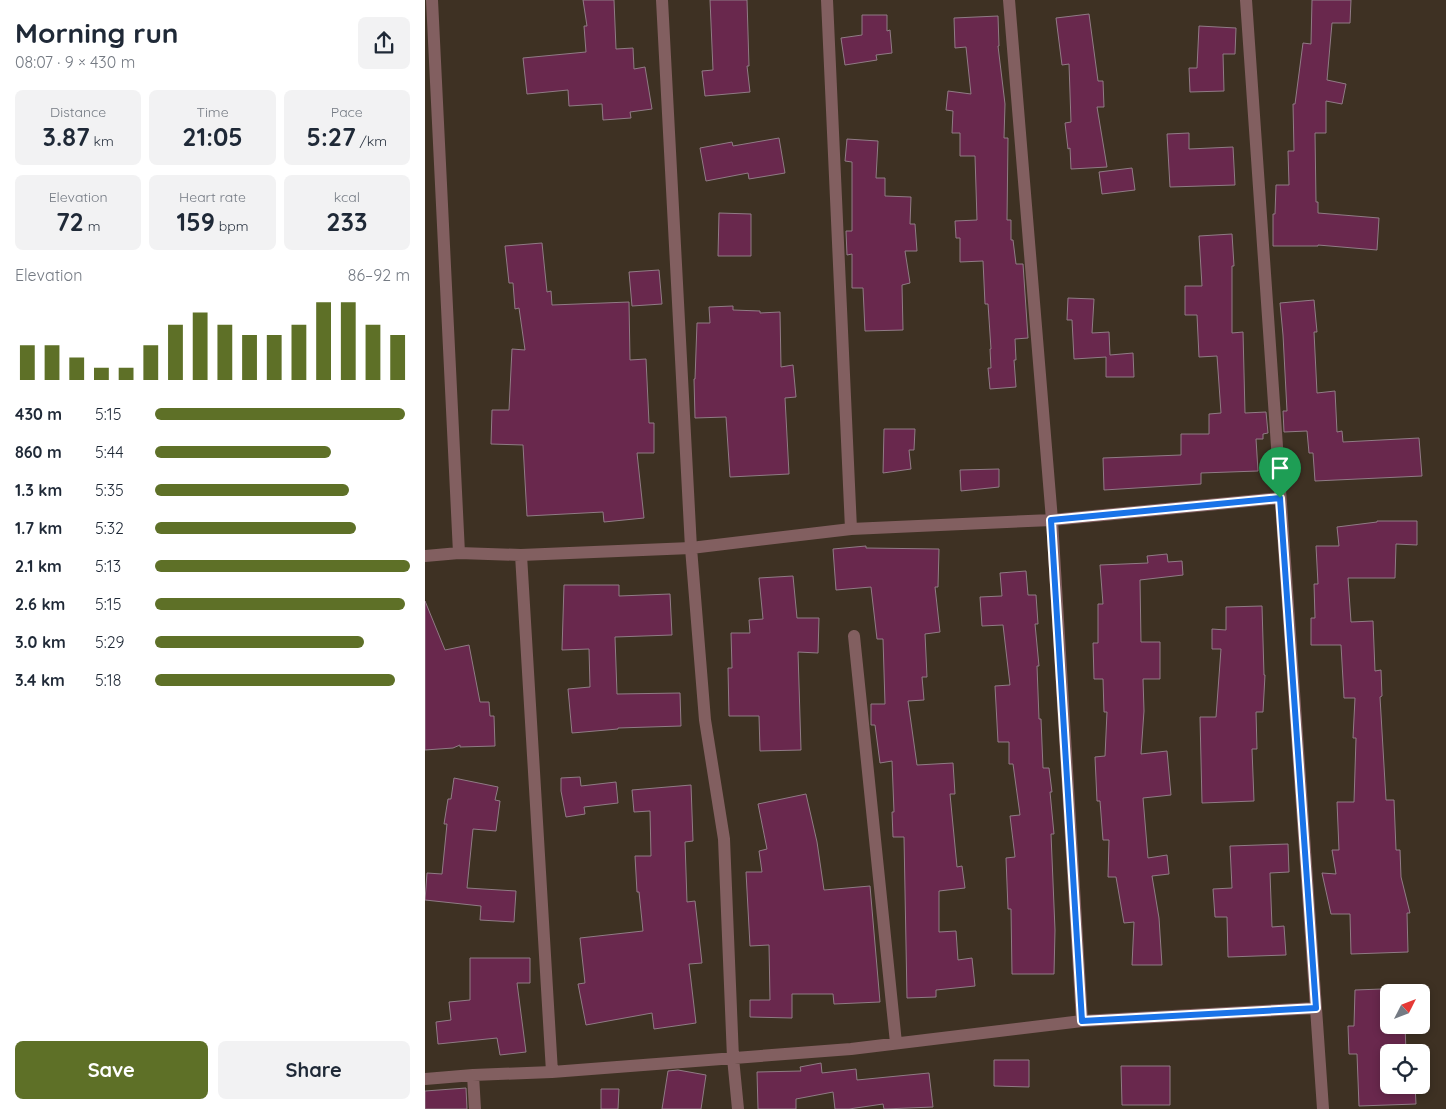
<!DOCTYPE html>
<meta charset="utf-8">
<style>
:root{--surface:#fff;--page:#f2f2f3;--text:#1f2937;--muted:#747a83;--accent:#5e7027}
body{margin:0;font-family:Quicksand,sans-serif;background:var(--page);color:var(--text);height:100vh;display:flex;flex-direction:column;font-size:19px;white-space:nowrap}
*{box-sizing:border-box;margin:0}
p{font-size:16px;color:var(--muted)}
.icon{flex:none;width:28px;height:28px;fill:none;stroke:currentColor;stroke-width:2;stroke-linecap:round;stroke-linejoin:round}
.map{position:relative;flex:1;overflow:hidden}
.sheet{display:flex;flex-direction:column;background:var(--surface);width:425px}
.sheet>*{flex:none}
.needle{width:32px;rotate:48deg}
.buttons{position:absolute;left:955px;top:984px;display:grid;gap:10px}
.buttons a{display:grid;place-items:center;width:50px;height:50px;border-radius:8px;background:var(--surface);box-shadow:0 2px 8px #0003;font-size:25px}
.pin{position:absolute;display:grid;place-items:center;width:42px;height:42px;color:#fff;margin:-51px -21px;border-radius:50% 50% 50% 0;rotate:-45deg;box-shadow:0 0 5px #0007}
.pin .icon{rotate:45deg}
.round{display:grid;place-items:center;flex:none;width:52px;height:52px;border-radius:8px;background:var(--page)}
.overview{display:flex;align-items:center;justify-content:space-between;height:85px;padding:0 15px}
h1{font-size:28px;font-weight:700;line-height:38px}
.metrics{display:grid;grid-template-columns:repeat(3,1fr);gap:8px;height:85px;padding:5px 15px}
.metrics div{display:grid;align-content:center;border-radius:8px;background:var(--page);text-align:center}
.metrics b{font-size:25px;font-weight:700}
.metrics small{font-size:14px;font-weight:400}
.metrics p{font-size:14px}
.chart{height:140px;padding:10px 15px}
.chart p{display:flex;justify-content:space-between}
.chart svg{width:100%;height:90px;margin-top:5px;stroke:var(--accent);stroke-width:6}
.button{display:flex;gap:10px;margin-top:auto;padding:10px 15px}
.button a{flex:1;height:58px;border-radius:8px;background:var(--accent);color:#fff;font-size:20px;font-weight:700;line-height:58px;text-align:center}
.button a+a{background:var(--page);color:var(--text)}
ul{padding:0 15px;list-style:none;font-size:16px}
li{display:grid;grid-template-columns:80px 60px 1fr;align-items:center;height:38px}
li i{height:12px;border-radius:6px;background:var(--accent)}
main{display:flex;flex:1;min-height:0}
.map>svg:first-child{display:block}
.building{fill:#69284d;stroke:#907b85}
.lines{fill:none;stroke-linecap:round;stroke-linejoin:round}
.minor{stroke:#825f60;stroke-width:12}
.route-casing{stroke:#fff;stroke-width:10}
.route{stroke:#1a73e8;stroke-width:6}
</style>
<main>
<section class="sheet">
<div class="overview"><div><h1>Morning run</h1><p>08:07 · 9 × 430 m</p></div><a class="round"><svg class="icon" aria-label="share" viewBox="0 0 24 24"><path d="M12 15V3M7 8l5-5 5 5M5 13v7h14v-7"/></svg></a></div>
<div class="metrics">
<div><p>Distance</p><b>3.87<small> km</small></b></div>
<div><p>Time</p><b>21:05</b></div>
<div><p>Pace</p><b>5:27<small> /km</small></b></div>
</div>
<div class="metrics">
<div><p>Elevation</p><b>72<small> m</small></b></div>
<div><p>Heart rate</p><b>159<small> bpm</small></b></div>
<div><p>kcal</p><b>233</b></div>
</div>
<div class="chart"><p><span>Elevation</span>86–92 m</p>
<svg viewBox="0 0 160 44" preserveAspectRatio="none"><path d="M5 44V27M15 44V27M25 44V33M35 44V38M45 44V38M55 44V27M65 44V17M75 44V11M85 44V17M95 44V22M105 44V22M115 44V17M125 44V6M135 44V6M145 44V17M155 44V22"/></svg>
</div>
<ul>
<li><b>430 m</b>5:15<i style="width:98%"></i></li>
<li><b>860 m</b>5:44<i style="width:69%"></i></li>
<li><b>1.3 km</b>5:35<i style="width:76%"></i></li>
<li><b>1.7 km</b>5:32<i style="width:79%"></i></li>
<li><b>2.1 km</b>5:13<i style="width:100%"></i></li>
<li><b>2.6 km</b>5:15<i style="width:98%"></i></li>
<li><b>3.0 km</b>5:29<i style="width:82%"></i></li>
<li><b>3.4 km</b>5:18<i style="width:94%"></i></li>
</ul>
<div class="button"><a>Save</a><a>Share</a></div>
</section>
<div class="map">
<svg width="1021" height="1109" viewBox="0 0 1021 1109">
<rect width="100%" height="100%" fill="#3e3123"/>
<path class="building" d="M 158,0 L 189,0 L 191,49 L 208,48 L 209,69 L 220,67 L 227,109 L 205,112 L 206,118 L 178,120 L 177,104 L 144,106 L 143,90 L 102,94 L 98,58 L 161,52 L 159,26 L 162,26 Z
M 285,0 L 322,0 L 324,66 L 322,66 L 325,92 L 280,96 L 277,71 L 288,70 Z
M 887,0 L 926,0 L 925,23 L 907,23 L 902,80 L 921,84 L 917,104 L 901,101 L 901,133 L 890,133 L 891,202 L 893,202 L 893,213 L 954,218 L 952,250 L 893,245 L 893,246 L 848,246 L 848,214 L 850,214 L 851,185 L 864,185 L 863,151 L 869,151 L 868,104 L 870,104 L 878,43 L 886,44 Z
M 664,14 L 673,81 L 678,81 L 679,107 L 672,107 L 682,167 L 646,169 L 645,148 L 643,149 L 640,123 L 646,122 L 644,64 L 637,65 L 631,18 Z
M 437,15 L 462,15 L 462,31 L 465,30 L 467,53 L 451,55 L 452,60 L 420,65 L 416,38 L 437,35 Z
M 573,16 L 574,46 L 573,46 L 580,104 L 579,138 L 583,138 L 582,220 L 586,220 L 586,240 L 588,240 L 591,264 L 598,264 L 603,338 L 590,339 L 591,360 L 589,360 L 591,387 L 565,389 L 563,368 L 566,368 L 565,349 L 566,349 L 563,304 L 560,304 L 558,261 L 535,262 L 535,238 L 531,238 L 530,221 L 552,220 L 550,156 L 535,156 L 535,133 L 527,133 L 528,111 L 521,110 L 523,91 L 546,94 L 541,47 L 530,48 L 529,18 Z
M 774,26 L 811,28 L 810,54 L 798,54 L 799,91 L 765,92 L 764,68 L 772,68 Z
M 764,133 L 764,149 L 808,147 L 810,185 L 745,187 L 742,134 Z
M 354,138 L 360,173 L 324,179 L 323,173 L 281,181 L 275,148 L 307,142 L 308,146 Z
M 422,139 L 453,141 L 451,178 L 460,178 L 460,196 L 486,197 L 485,224 L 490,224 L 492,251 L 480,251 L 485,283 L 477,285 L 478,330 L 440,331 L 438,288 L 427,288 L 427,254 L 422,255 L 421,231 L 427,231 L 427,162 L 420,161 Z
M 707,168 L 710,190 L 677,194 L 674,172 Z
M 294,213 L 326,214 L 326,256 L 293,256 Z
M 807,234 L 809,266 L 807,266 L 807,333 L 818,332 L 820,413 L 841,412 L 843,433 L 838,434 L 838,439 L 831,439 L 833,471 L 776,473 L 776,484 L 679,490 L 678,458 L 756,455 L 756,434 L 784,434 L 784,414 L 796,413 L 792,356 L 774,357 L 772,315 L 760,315 L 760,286 L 777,286 L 774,236 Z
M 117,243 L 122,292 L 126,291 L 127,305 L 204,302 L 205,360 L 221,359 L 224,423 L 229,423 L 229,453 L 212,453 L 219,518 L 179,522 L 178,512 L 102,516 L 98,445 L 66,444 L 67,410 L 84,410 L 87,349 L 100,350 L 94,308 L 90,309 L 88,283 L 84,283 L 80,246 Z
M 234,270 L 237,304 L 207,306 L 204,272 Z
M 643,298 L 669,299 L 667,333 L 684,332 L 685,355 L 708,353 L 709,377 L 681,377 L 681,357 L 649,359 L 647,320 L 642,320 Z
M 889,300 L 892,332 L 889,332 L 892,393 L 910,391 L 912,432 L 917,431 L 918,442 L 994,438 L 997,476 L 890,481 L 888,453 L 884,453 L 882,431 L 859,432 L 858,411 L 862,411 L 858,335 L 855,303 Z
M 308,306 L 308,310 L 335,311 L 335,313 L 355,312 L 356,367 L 368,365 L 371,397 L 360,398 L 364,474 L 305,477 L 301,417 L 270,418 L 269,379 L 270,379 L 272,323 L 285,323 L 284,307 Z
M 459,429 L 490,429 L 489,450 L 484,450 L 486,469 L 458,473 Z
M 574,469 L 574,487 L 536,491 L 535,470 Z
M 952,521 L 992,521 L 992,545 L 971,544 L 970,578 L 923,578 L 926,622 L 948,621 L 950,671 L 956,670 L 957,696 L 955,697 L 961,800 L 969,800 L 971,850 L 975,850 L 976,877 L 985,913 L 982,913 L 983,952 L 926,954 L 925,914 L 906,914 L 897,873 L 911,874 L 907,850 L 914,850 L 912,802 L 929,802 L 931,738 L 928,738 L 930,698 L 919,698 L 916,645 L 886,645 L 886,618 L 890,618 L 889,584 L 893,584 L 891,546 L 914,546 L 912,527 L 952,522 Z
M 441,546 L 441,548 L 514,549 L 513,587 L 510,587 L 515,632 L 500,634 L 502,677 L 497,677 L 499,700 L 483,701 L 492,765 L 528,763 L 530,794 L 525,794 L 532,867 L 537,866 L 540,888 L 514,891 L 514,932 L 531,931 L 533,960 L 547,958 L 550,986 L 511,990 L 511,997 L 482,998 L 479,837 L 468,837 L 467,812 L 469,812 L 467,761 L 455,763 L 450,725 L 446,725 L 446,704 L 460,704 L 458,639 L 452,639 L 446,587 L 411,590 L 408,549 Z
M 742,554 L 743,562 L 757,561 L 758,575 L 715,580 L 716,642 L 735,642 L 735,679 L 718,679 L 719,711 L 716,754 L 742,751 L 746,795 L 718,798 L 723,858 L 742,855 L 744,874 L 727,876 L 734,918 L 737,965 L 707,965 L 709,922 L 699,923 L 691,877 L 683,877 L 684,840 L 678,840 L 675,801 L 672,801 L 670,757 L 680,756 L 682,712 L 679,712 L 678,679 L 669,679 L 668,643 L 673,643 L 673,604 L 678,604 L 675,565 L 723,563 L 722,556 Z
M 601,571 L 603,595 L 611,595 L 613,624 L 610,624 L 614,666 L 612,666 L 614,719 L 616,719 L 618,768 L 624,768 L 627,792 L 625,792 L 629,834 L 626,834 L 630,930 L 629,974 L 587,974 L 586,909 L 583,909 L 581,858 L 590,857 L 585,816 L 595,815 L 588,764 L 584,764 L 584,742 L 573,742 L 570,686 L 585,685 L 578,625 L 557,626 L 555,597 L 577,596 L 575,573 Z
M 368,576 L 372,618 L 394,618 L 393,653 L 373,652 L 376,750 L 335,751 L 334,716 L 304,716 L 303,668 L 307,668 L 306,633 L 325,633 L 324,620 L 338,619 L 334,578 Z
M 139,585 L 194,585 L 194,596 L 245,594 L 247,635 L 190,637 L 192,694 L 255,693 L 256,726 L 193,728 L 193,729 L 147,733 L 143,689 L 165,687 L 164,649 L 137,650 Z
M 0,601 L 20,650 L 44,645 L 55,702 L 64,702 L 65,716 L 69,716 L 70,746 L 35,747 L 35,745 L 28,748 L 0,750 Z
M 837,606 L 839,675 L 840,675 L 838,712 L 831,712 L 832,749 L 827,749 L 829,801 L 777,803 L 775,717 L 791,717 L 796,649 L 787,649 L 787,629 L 801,630 L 801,607 Z
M 155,777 L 156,786 L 191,782 L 193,803 L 159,807 L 160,814 L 141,817 L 136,791 L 136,778 Z
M 29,778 L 73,787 L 70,800 L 75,801 L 71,831 L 48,829 L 42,888 L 91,891 L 89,922 L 55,920 L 56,906 L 0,900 L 2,873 L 17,874 L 22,824 L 19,824 L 23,799 L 26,799 Z
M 266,785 L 268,841 L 260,842 L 262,902 L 270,901 L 277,963 L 264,964 L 271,1023 L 229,1029 L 227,1013 L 161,1025 L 153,984 L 160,983 L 155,938 L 218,931 L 214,892 L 212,892 L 210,856 L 226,856 L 225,811 L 209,812 L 207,790 Z
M 381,794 L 392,842 L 399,890 L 445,886 L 455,1002 L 409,1004 L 408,994 L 367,994 L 367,1018 L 325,1017 L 325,1000 L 345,1000 L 344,945 L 325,946 L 321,872 L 337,872 L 334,851 L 342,849 L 333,804 Z
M 863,844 L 864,872 L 845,873 L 847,927 L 859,926 L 861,955 L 803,957 L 802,917 L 790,917 L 788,889 L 807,888 L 805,846 Z
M 45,958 L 105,958 L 105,983 L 92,983 L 101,1052 L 75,1055 L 72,1038 L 13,1044 L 11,1022 L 26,1020 L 24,1002 L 45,1000 Z
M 957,989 L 960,1024 L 980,1025 L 981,1052 L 964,1052 L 964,1085 L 990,1085 L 991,1104 L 934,1106 L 932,1054 L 924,1054 L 923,1026 L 929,1026 L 930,990 Z
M 569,1060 L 604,1060 L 604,1087 L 569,1086 Z
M 396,1063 L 397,1073 L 431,1069 L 432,1080 L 504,1073 L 508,1107 L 459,1109 L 458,1104 L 424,1109 L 410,1109 L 408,1092 L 371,1099 L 371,1109 L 333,1109 L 332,1072 L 376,1071 L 375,1067 Z
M 696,1066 L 745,1066 L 745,1105 L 697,1105 Z
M 253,1070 L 281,1075 L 276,1109 L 237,1109 L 243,1071 Z
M 41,1088 L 42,1109 L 0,1109 L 0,1091 Z
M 176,1089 L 194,1089 L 193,1109 L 176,1109 Z"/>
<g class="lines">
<path class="minor" d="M 7,0 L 34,553
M 237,0 L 266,548 L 280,720 L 299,839 L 308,1058 L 313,1109
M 402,0 L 426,529
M 584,0 L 627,520 L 657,1021
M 821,0 L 898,1109
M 96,555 L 127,1072
M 0,556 L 34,553 L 96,555 L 266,548 L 426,529 L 627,520 L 855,498
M 429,636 L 471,1043
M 48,1075 L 50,1109
M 0,1079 L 48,1075 L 127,1072 L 426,1049 L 657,1021 L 891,1008"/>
</g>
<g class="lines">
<defs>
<path id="route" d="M 855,498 L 891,1008 L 657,1021 L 626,520 Z"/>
</defs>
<use href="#route" class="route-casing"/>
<use href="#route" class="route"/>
</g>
</svg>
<div class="buttons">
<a><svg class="needle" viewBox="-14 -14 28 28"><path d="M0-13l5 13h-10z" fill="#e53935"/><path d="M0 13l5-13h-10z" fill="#747a83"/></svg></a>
<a><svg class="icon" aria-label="locate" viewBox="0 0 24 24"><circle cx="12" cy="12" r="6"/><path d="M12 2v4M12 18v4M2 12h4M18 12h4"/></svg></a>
</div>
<div class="pin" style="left:855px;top:498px;background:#1e9e55"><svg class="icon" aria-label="arrive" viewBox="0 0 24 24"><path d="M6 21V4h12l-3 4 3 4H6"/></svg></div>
</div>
</main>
